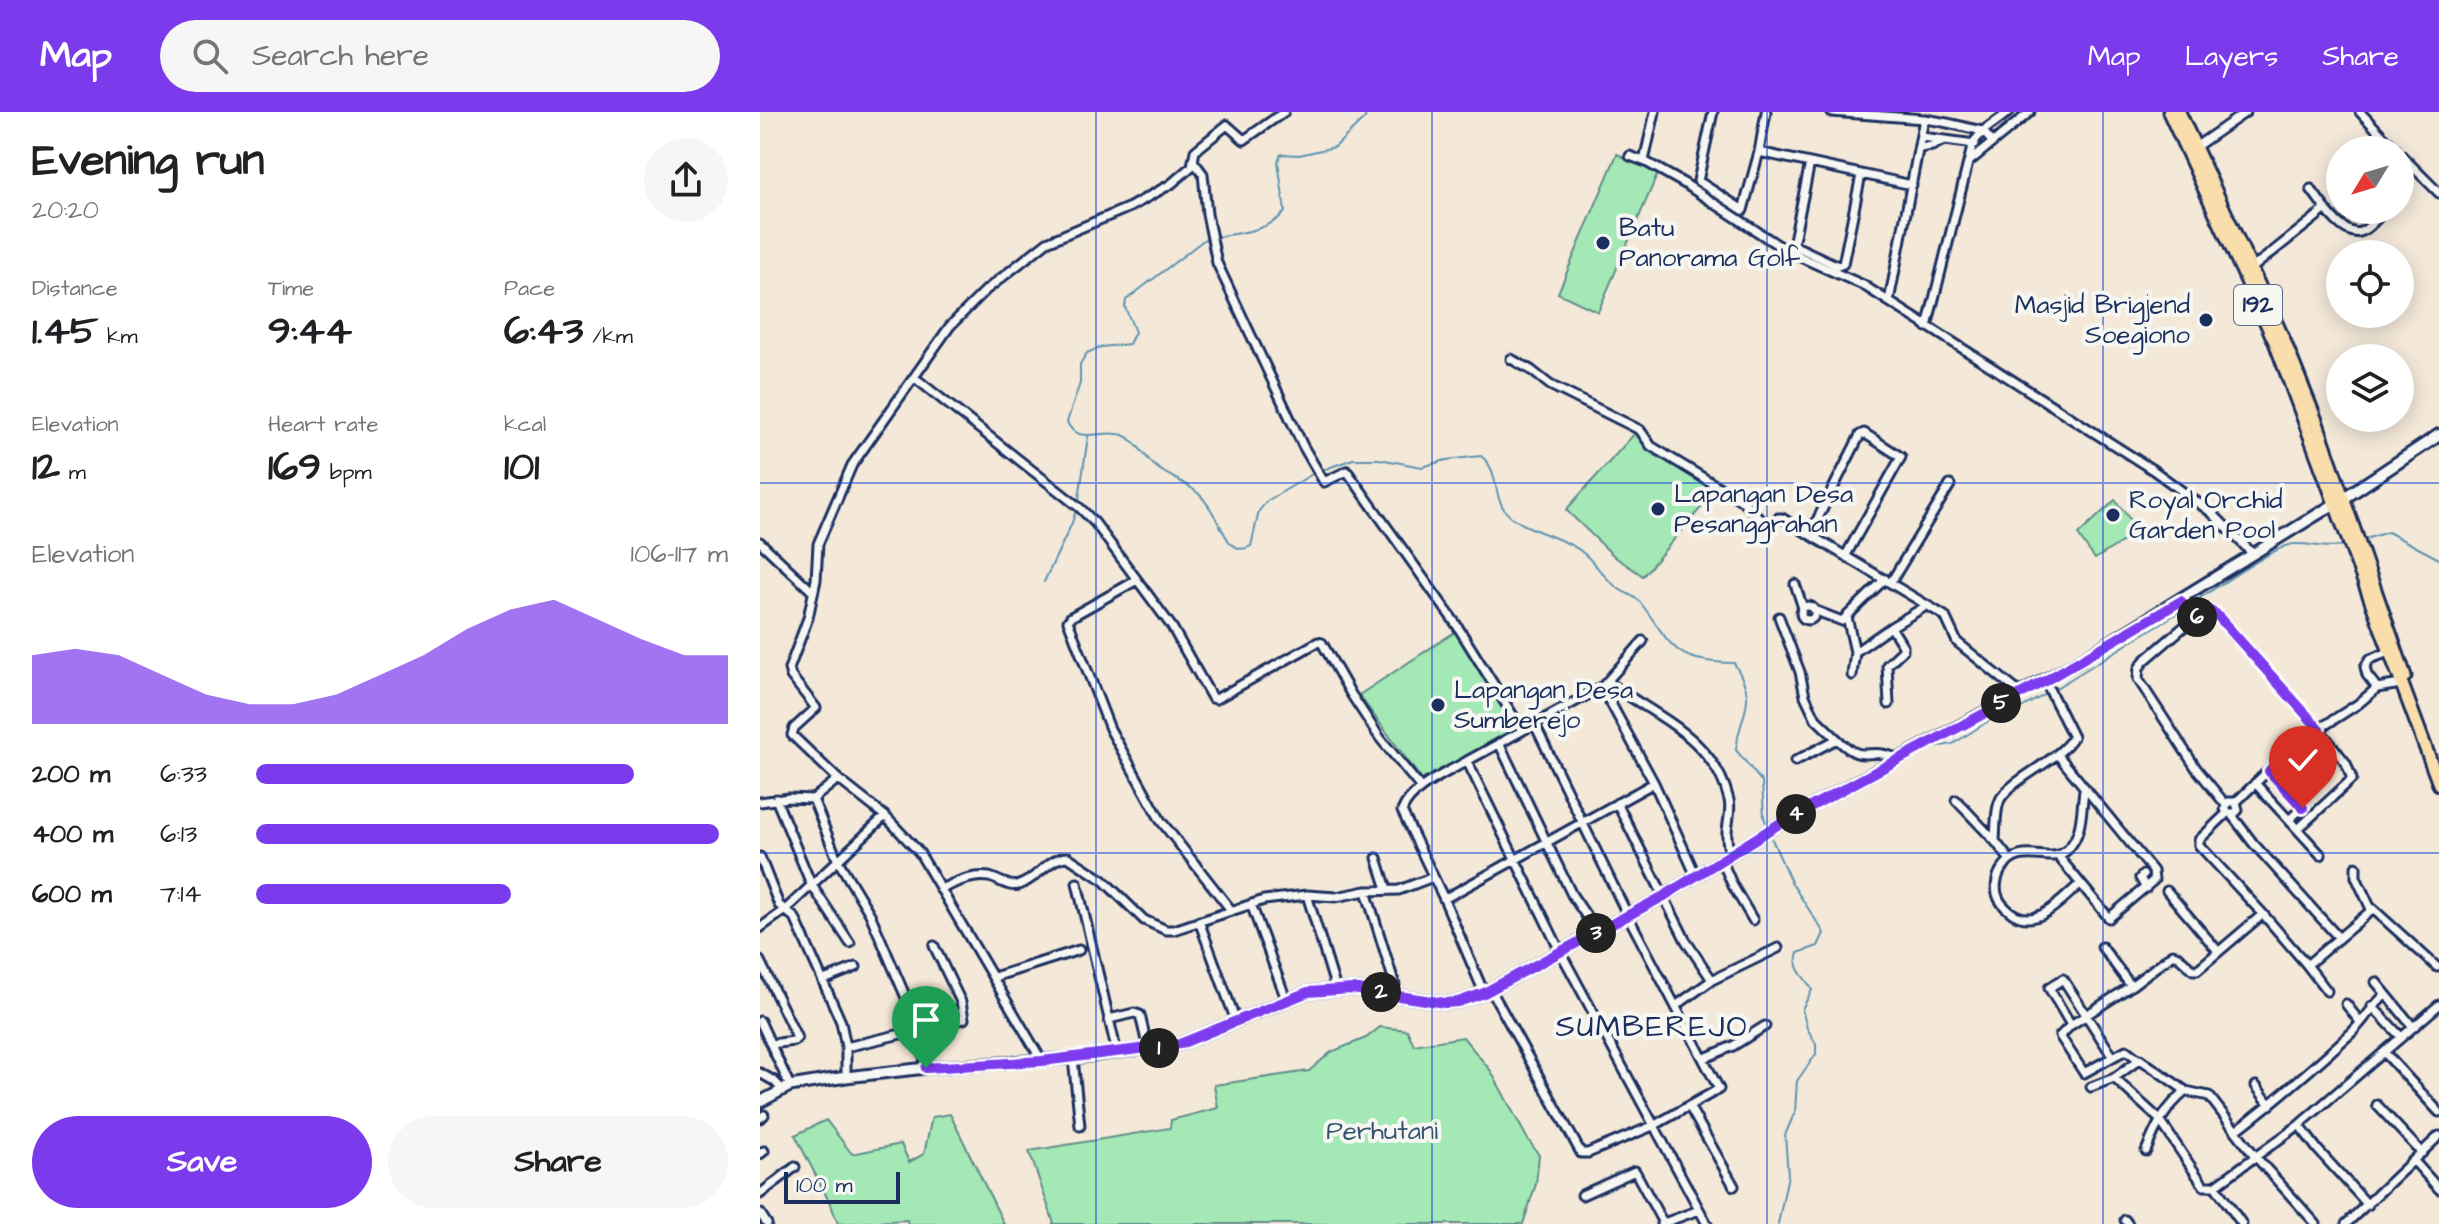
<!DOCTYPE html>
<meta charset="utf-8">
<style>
:root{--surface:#fff;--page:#f6f6f6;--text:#202124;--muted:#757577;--accent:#7c3aed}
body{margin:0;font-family:"Architects Daughter",sans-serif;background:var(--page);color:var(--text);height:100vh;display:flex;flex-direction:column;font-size:30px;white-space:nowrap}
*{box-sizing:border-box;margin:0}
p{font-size:26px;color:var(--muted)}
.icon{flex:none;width:44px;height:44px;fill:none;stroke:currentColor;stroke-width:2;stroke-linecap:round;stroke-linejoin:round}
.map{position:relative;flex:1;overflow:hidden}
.sheet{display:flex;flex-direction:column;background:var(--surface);width:760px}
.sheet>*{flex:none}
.needle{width:52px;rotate:232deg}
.controls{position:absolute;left:1566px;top:24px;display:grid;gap:16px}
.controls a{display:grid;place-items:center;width:88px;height:88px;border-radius:50%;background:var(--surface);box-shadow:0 4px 20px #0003;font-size:40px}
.scale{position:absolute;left:24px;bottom:20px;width:116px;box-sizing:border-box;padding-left:8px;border:4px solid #1b2f5e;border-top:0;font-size:22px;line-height:28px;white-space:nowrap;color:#1b2f5e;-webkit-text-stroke:6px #f6f6f2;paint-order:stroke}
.pin{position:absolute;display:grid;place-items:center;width:68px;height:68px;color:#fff;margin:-82px -34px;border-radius:50% 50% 50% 0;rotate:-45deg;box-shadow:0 0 8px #0007}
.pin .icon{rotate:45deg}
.km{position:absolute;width:40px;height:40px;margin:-20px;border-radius:50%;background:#222;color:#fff;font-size:22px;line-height:40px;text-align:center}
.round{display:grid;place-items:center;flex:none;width:84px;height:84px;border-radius:42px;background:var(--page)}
.overview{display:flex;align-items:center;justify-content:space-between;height:136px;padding:0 32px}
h1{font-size:44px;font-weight:700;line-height:60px}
.stats{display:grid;grid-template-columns:repeat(3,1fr);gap:12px;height:136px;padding:8px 32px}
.stats div{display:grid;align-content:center}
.stats b{font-size:40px;font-weight:700}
.stats small{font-size:22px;font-weight:400}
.stats p{font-size:22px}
.chart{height:224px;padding:16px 32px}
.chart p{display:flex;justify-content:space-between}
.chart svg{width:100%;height:144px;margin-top:8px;fill:var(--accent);opacity:.7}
.cta{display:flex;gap:16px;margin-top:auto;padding:16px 32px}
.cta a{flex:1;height:92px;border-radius:48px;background:var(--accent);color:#fff;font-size:32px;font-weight:700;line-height:92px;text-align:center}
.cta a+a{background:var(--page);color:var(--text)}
ul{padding:0 32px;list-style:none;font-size:26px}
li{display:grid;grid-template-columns:128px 96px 1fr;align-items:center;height:60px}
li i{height:20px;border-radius:10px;background:var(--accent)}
header{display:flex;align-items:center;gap:48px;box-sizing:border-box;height:112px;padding:0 40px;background:var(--accent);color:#fff}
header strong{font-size:38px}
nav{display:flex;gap:44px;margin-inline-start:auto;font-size:28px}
.search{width:560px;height:72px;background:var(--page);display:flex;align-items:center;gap:20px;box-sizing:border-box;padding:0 28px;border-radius:44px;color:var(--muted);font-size:30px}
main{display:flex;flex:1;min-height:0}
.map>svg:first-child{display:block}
.green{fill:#a3e8b5;stroke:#5f8c8a;stroke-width:2}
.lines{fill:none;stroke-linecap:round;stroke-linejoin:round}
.stream{stroke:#5d93b1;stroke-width:2}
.minor-casing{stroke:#1b2f5e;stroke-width:13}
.tertiary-casing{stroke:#1b2f5e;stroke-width:15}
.secondary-casing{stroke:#1b2f5e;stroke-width:16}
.primary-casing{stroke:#1b2f5e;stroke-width:17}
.minor{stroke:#f6f6f2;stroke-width:7}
.tertiary{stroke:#f6f6f2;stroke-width:9}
.secondary{stroke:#f6f6f2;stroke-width:10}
.primary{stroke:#f9deab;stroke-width:11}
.route-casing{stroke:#fff;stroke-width:16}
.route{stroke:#7c3aed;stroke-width:10}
.grid{fill:none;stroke:#1d4ed8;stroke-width:2;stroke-opacity:0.55}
.poi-dot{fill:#1b2f5e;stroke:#f6f6f2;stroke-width:3}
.labels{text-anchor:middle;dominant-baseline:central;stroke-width:8;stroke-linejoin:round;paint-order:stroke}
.shield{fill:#f6f6f2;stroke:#5d6b8a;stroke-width:2}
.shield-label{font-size:24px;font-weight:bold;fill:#1b2f5e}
.poi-label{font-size:26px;fill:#1b2f5e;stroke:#f6f6f2;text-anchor:start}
.park-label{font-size:26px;fill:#36546f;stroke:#f6f6f2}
.quarter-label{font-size:30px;letter-spacing:2px;fill:#1b2f5e;stroke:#f6f6f2}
</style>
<header>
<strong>Map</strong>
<div class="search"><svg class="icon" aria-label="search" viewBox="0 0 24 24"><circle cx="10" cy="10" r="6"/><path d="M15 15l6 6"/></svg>Search here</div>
<nav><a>Map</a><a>Layers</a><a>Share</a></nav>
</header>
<main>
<section class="sheet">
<div class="overview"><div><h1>Evening run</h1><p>20:20</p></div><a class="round"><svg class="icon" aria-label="share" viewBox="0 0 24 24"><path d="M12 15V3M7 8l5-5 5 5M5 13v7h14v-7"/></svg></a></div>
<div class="stats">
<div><p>Distance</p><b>1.45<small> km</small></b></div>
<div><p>Time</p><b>9:44</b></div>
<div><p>Pace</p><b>6:43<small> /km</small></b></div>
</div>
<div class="stats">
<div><p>Elevation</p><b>12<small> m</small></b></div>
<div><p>Heart rate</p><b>169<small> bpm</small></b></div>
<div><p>kcal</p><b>101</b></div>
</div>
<div class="chart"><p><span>Elevation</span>106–117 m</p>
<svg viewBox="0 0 160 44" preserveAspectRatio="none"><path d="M0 44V23L10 21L20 23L30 29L40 35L50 38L60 38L70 35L80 29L90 23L100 15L110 9L120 6L130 12L140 18L150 23L160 23V44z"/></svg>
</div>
<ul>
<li><b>200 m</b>6:33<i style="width:80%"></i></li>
<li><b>400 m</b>6:13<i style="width:98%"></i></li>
<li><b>600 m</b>7:14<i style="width:54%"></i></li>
</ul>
<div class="cta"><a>Save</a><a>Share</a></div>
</section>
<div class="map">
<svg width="1679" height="1112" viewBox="0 0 1679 1112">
<rect width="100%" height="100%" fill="#f4e9d9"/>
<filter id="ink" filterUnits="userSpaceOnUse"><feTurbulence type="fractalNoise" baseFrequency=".0125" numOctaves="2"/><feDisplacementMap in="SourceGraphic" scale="16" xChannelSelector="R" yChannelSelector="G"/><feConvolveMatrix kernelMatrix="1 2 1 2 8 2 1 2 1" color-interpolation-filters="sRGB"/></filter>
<g filter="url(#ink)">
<path class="green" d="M 857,42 L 898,61 L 838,200 L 798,181 Z
M 876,320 L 891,337 L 956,378 L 883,464 L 855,445 L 806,398 Z
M 1355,388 L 1379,419 L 1335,447 L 1318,423 Z
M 698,518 L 756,617 L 662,668 L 599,583 Z
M 620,915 L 647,918 L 654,933 L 703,925 L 731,959 L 767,1026 L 779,1043 L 776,1072 L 763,1112 L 292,1112 L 294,1111 L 269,1039 L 410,1016 L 411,1008 L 458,996 L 454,973 L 549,959 L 571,940 L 606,926 Z
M 190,1002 L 244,1112 L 148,1112 L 147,1108 L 78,1112 L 71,1093 L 35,1023 L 66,1008 L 92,1042 L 141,1032 L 149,1050 L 164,1042 L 172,1005 Z"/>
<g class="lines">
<path class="stream" d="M 456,125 C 480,121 508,119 525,100 L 518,49 L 521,42 L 539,43 L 575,35 L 605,6 L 606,0
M 450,126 L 445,127 L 366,188 L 365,195 L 375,220 L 369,232 L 341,235 L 327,241 L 320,252 L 320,271 L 307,310 C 317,334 343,316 363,323 C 376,328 384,344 394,353 C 408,366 427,369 441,384 C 453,397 460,416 470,431 C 478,437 482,439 491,434 L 499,399 L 507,389 L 554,361
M 560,359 L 593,347 L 619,347 L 662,355 L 686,348 L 721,344 C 740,359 732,383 746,400 C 757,414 795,424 813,434 C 831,443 842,465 859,477 C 866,482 873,483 880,490 C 914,535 912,550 974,551 C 1000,593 980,597 976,638 L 1002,670 L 1004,705 L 1007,714
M 1602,428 L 1628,420 L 1679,447
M 284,470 L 312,411 L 319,387 L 328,324
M 1429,493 C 1449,481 1516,433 1534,432 C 1552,431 1566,438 1584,433
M 1293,578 L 1424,497
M 1151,645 L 1174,635 L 1193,632 L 1230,608 L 1252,601 L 1288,581
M 1010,723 L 1031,770 L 1064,821 L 1058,834 L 1038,841 C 1032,859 1045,863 1052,878 L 1042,897 L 1047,916 L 1056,932 L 1056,942 L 1037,969 L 1035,1000 L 1025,1023 L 1028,1063 L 1018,1112"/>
<defs>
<path id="minor" d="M 953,0 L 938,69 L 983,98 L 999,40 L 1006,0
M 1071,0 L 1164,7 L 1129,189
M 1600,0 L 1636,38
M 1164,7 C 1184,9 1202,15 1223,19 L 1232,30
M 1162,25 L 1215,32
M 1160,36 L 1172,34 L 1182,29
M 1434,36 L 1486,0
M 999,40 L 1152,73
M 1640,42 L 1679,81
M 870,44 L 886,50 L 925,72 L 1027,139 L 1103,173 L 1393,358 L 1452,401 L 1493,442
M 884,49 L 895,0
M 1210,49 L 1270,0
M 434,50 L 443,62 L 447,102 L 457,151 L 543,334 L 564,370 L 587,359 L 696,512 L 762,618
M 1050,51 L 1033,133 L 1078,154 L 1083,152 L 1101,63
M 1551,77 C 1560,89 1582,125 1600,120 C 1608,118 1619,104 1625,98
M 1491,157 L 1566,97
M 1167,215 L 1213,31 L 1223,19 L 1249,0
M 751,247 L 771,258 L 790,273 L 880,318 L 891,334 L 985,391 L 1006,413 L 1018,406 L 1022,406 L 1185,504 L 1197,530 L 1260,581
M 155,266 L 320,396 L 335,411 L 412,515 L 452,586 L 456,587 L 558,530 L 562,531 L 591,582 L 620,626 L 661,676
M 1050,422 L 1100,323 L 1104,321 L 1141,345 L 1086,443
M 0,430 L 53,480
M 377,468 L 311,505 L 308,509 L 350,617 L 401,709 L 471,798
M 1131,470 L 1190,373
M 1035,472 L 1043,496
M 1421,489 L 1433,507 L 1384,549 L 1379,556 L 1378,567 L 1436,656 L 1466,693
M1041 501a7 7 0 1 1 14 0a7 7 0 1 1-14 0Z
M 1054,498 L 1082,509 L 1125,467
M 1019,505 L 1040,560 L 1045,584 L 1056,607 L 1077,627
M 1087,505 L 1095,540 L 1092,563
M 1433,507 L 1450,499 L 1456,502 L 1559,617 L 1540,628 L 1476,690
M 1131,515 L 1166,494
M 883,529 L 842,575 L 707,649 L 801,841 L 947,1112
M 1095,540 L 1131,515 L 1143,534 L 1143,538 L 1127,553 L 1129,592
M 848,570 C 896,605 954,625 969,688 C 972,701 966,713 967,725 C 967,731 969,738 970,744
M 842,575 L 894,671 L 936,764
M 1617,576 L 1607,563 L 1605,555 L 1610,547 L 1629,540
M 739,631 L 812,783 L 837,820
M 1297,642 L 1393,759 L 1394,768 L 1349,806 L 1298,744
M 707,649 C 687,661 651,675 642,699 L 684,787 L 724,881
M 1035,649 L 1077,627 C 1106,655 1105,633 1136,646
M 1509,659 L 1543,695 L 1530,707
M 1495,671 L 1561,743
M 16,687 L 51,772 L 90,831
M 53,687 L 77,747 L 110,802 L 159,916 L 166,956
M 1196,688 L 1235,729
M 0,690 L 29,686 L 53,687 L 78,667
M 857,691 L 926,829 L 952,868 L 917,893
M 1471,702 L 1493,731 L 1578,825
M 1538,717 L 1592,667 L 1586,651 L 1559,617 L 1598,592 L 1617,576 L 1641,572
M 0,745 L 19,793 L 35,806 L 81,910 L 86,935 L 86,965
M 617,746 L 627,777
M 1250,748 L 1235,729 C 1236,717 1235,696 1241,686 C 1256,664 1297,650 1313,625 L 1285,569
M 962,749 L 973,774 L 993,808
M 1596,755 L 1596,765 L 1611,797
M 1383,763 L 1380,766 L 1386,776
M 317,771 L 357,941
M 1320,772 C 1301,788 1278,818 1252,801 C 1245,796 1239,790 1237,782 C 1235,774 1237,764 1241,758 C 1262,727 1290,756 1308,737 C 1323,721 1321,699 1324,678
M 180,777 C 195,771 213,762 229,765 C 238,767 249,776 259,773 C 278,767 288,745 308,745 L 343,768 L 384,808 L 406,818 L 414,818 L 504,788 L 547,783 L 576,785 L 606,779
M 1407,779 L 1458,839
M 547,783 L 576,877
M 684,787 L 894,671
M 491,792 L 526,887
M 1503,802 L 1547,853 L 1613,797 L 1677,855
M 439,809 L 476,909
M 0,816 L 25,798 L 125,704
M 1342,835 L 1371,874
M 0,849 L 37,926 L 34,929 L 11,932
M 1547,853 L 1567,879
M 234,865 L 319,838
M 1303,867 L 1353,945 L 1324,961 L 1300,924 L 1311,913 L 1289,876 Z
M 64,868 L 96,855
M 952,868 L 1018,836
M 1616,870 L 1653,915
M 635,873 L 606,779 L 639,778 L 673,765
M 731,878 L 821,1041 L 828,1041 L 895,1013 L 959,977 L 868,804 L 774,611
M 1586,892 L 1600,910
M 1612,894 L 1641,925
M 349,907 L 374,901 L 380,903 L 388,937
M 0,909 L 30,974
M 1311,913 L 1371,874 L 1413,842 L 1418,844 L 1433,858 L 1437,858 L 1503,802 L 1439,733 L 1439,728 L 1467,701 L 1475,701 L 1478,698 L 1476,690 L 1468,690 L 1465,697 L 1467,701
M 86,935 L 204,907 L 201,890 L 174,834
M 1624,940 L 1679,1000
M 1353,945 L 1366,938 L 1378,947
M 313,946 L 320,1014
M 945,946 L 973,934 L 1005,914
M 282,949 L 159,740 L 125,704 L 78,667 L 32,623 L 34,616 L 56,596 L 31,564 L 29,557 L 48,506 L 56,468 L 58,432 L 92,353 L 190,214 L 226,178 L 287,130 L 370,95 L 411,72 L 432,54 L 435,39 L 467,13 L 484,28 L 524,0
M 0,961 L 14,969 L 22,977
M 1354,966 L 1399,1007 L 1444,1074 L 1455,1074
M 1496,974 L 1510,993
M 1331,975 L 1354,966 L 1380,947 L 1426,979 L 1449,984 L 1495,1044 L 1556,1112
M 1617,993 L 1662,1041
M 929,994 L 974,1074
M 0,1006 L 4,1003
M 1539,1013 L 1558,1038 L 1608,1093
M 1477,1018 C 1516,988 1552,957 1588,924 C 1602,912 1611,895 1626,882
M 1386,1039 C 1396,1014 1405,996 1426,979
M 0,1042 L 4,1039
M 1654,1049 L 1679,1077
M 0,1082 L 35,1055
M 822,1083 L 875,1059 L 903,1111
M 0,1101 L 7,1112
M 1365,1108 L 1368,1112
M 901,1112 L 939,1098
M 1482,1112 L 1455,1074 L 1539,1013 L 1679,893
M 1586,1112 L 1679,1024"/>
<path id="tertiary" d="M 0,990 L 30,974 L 86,965 L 166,956 L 313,946 L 420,932 L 548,880 L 592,877 L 685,891 L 698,890 L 724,881 L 904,784 L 1022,710 L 1314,552 L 1576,391"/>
<path id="secondary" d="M 1578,390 L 1679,323"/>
<path id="primary" d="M 1409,0 L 1515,230 L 1679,672
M 1419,0 L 1523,226 L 1557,311 L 1645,564"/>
</defs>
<use href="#minor" class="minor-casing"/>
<use href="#tertiary" class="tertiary-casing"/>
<use href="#secondary" class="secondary-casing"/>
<use href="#primary" class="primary-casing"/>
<use href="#minor" class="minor"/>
<use href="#tertiary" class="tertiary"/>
<use href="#secondary" class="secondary"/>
<use href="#primary" class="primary"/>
</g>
</g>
<g class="lines" filter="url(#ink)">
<defs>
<path id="route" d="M 166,956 L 282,949 L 420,932 L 548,880 L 592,877 L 685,891 L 698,890 L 724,881 L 904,784 L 1022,710 L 1285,569 L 1421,489 L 1433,507 L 1450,499 L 1456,502 L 1559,617 L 1540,628 L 1509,659 L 1543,696"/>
</defs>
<use href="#route" class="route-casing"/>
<use href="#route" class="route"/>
</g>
<path class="grid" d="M 336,0 L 336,1112M 672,0 L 672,1112M 1007,0 L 1007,1112M 1343,0 L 1343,1112M 0,371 L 1679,371M 0,741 L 1679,741"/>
<g class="poi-dot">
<circle cx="843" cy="131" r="8"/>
<circle cx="1446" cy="208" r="8"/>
<circle cx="898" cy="397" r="8"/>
<circle cx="1353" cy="403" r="8"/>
<circle cx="678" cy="593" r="8"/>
</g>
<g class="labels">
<rect class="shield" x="1474" y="173" width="48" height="40" rx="6"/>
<g class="shield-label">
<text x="1498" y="193">192</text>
</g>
<g class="poi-label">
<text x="859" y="116">Batu<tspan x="859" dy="30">Panorama Golf</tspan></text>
<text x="1430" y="193" text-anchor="end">Masjid Brigjend<tspan x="1430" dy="30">Soegiono</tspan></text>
<text x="914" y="382">Lapangan Desa<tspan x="914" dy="30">Pesanggrahan</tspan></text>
<text x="1369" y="388">Royal Orchid<tspan x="1369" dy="30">Garden Pool</tspan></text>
<text x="694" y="578">Lapangan Desa<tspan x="694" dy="30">Sumberejo</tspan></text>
</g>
<g class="park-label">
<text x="622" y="1019">Perhutani</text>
</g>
<g class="quarter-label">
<text x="892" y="915">SUMBEREJO</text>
</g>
</g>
</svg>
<div class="controls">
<a><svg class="needle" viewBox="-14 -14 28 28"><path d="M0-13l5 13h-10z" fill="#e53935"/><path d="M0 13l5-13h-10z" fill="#757577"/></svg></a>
<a><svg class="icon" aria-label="locate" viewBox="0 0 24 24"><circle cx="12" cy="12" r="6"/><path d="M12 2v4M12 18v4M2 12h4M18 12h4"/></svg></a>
<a><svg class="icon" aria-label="layers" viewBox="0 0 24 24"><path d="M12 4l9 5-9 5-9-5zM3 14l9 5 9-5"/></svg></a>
</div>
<div class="scale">100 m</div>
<div class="pin" style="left:166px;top:956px;background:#1e9e55"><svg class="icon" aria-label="arrive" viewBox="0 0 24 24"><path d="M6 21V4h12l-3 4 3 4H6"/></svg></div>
<div class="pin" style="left:1543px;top:696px;background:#d93025"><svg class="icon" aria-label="check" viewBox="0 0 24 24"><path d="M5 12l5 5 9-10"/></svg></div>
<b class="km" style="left:399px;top:936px">1</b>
<b class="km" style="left:621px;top:880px">2</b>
<b class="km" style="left:836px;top:821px">3</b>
<b class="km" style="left:1036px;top:702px">4</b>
<b class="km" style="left:1241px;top:591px">5</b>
<b class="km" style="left:1437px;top:505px">6</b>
</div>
</main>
